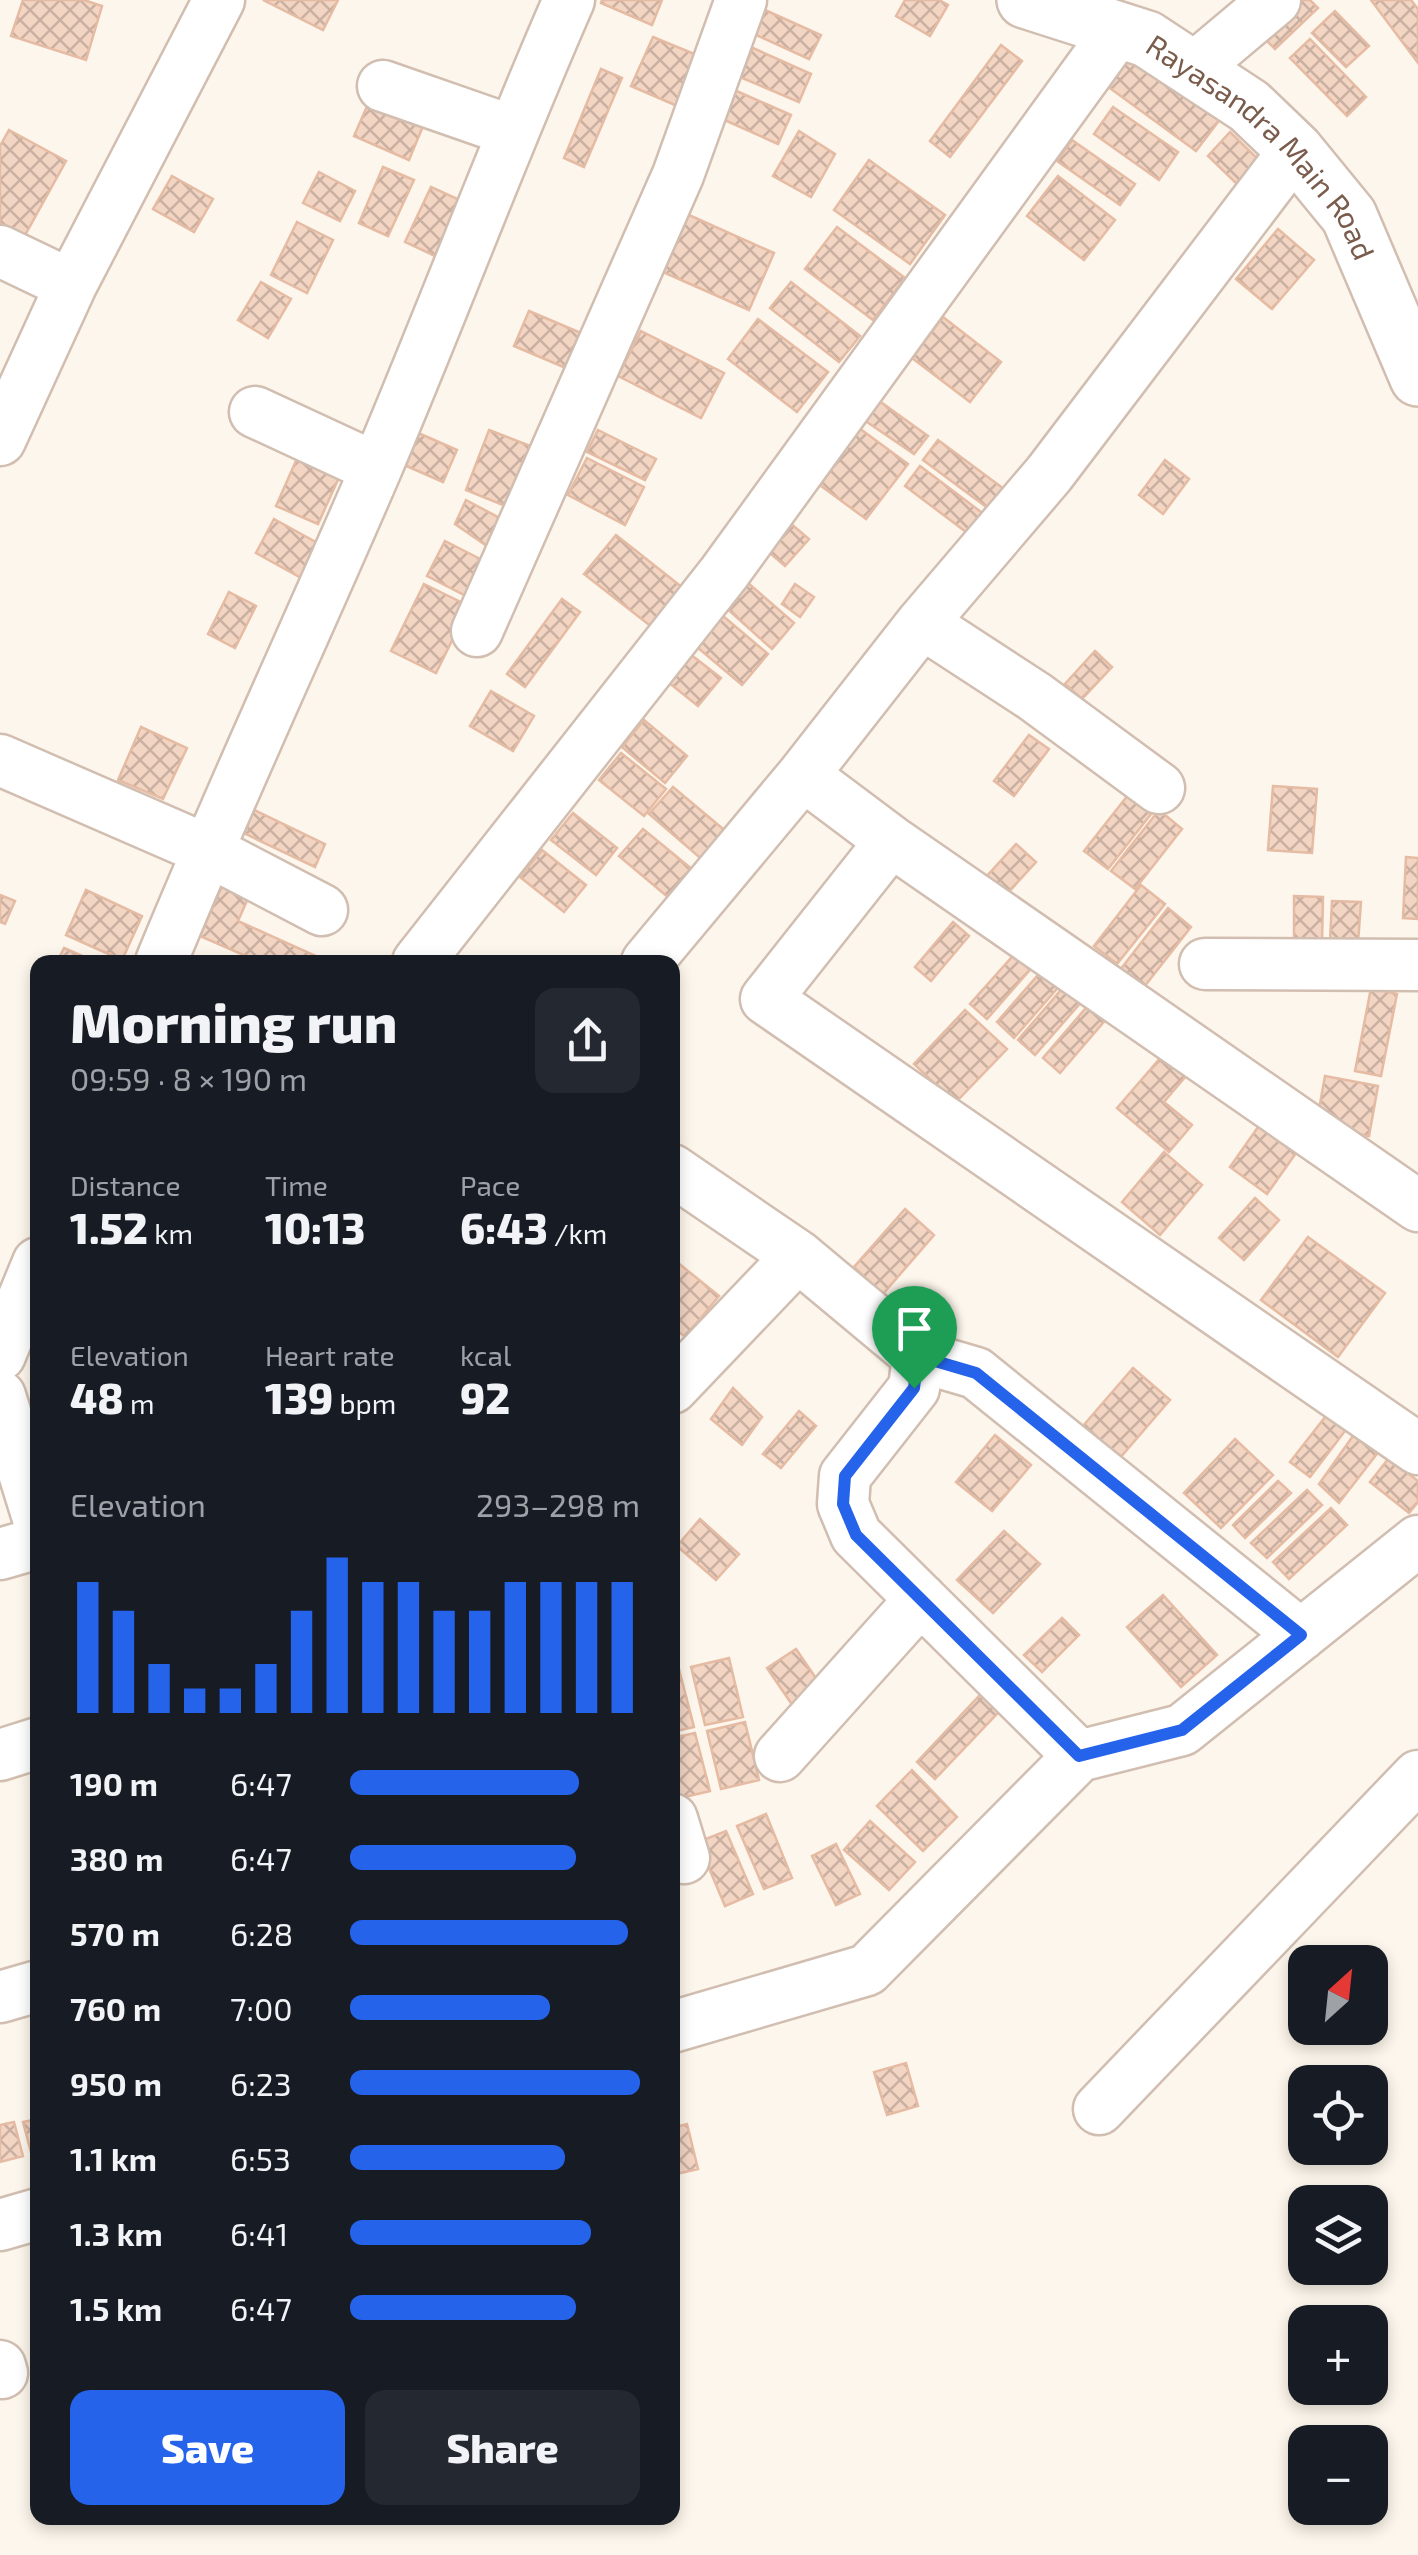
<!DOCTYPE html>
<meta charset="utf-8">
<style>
:root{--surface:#171b24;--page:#242831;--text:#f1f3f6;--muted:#9ea1a6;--accent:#2563eb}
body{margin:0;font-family:"Exo 2",sans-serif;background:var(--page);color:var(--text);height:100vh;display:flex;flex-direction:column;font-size:38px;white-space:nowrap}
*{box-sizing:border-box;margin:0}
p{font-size:32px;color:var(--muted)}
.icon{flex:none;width:55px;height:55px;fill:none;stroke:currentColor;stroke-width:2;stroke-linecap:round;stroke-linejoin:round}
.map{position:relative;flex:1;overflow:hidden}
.drawer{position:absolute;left:30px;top:955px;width:650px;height:1570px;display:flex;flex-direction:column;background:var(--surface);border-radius:20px;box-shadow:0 5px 15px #0003}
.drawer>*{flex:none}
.needle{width:65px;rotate:27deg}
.buttons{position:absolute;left:1288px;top:1945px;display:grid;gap:20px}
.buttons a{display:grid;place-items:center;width:100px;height:100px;border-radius:20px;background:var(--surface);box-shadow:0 5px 15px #0003;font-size:50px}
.pin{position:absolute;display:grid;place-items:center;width:85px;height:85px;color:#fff;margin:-102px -42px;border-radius:50% 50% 50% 0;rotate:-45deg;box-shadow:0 0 10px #0007}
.pin .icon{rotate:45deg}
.round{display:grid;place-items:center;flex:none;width:105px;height:105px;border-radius:20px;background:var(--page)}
.summary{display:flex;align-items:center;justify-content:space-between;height:170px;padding:0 40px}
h1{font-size:55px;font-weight:800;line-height:75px}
.stats{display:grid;grid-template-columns:repeat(3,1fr);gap:15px;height:170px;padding:10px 40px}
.stats div{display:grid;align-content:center}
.stats b{font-size:42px;font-weight:800}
.stats small{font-size:28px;font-weight:400}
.stats p{font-size:28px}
.chart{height:280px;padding:20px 40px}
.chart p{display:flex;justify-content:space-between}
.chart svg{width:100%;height:180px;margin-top:10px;stroke:var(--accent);stroke-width:6}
.primary-button{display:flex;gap:20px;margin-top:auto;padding:20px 40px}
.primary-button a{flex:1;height:115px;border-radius:20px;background:var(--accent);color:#fff;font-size:40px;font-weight:800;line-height:115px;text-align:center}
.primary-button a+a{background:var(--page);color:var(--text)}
ul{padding:0 40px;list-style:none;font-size:32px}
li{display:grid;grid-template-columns:160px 120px 1fr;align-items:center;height:75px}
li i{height:25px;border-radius:12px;background:var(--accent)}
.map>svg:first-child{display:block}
.building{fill:url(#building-cross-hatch);stroke:#e6bba3;stroke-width:2.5}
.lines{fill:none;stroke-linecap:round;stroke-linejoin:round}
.minor-casing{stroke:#d1beb0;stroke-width:55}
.tertiary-casing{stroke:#d1beb0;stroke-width:60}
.minor{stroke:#fff;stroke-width:50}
.tertiary{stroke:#fff;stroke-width:55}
.route-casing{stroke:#fff;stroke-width:20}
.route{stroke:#2563eb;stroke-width:12}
.labels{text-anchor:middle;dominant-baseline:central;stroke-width:8;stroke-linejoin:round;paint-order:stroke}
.street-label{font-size:30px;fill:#7a5c4d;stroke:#fffaf3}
</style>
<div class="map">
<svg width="1418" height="2555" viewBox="0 0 1418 2555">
<defs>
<pattern id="building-cross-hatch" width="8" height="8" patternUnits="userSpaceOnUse" patternTransform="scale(2.5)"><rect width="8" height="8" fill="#f3d5c3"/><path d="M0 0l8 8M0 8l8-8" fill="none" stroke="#cab0a1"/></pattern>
</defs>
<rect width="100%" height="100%" fill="#fdf6ec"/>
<path class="building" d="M 23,0 L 84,0 L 102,6 L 86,60 L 11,36 Z
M 263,0 L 338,0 L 323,30 Z
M 602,0 L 662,0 L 652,25 L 601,3 Z
M 905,0 L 939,0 L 948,5 L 930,36 L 896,16 Z
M 1290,0 L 1310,0 L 1318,8 L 1275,49 L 1257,31 Z
M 1371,0 L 1411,0 L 1418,9 L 1418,63 Z
M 765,10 L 821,35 L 809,59 L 754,34 Z
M 1335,11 L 1369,46 L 1346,67 L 1312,33 Z
M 653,37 L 704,58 L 682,108 L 631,86 Z
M 1310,39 L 1366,97 L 1347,116 L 1290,58 Z
M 1001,45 L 1022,61 L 950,157 L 930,141 Z
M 753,48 L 811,74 L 799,102 L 740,77 Z
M 1132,52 L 1221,118 L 1196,151 L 1107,86 Z
M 601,69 L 622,78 L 584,167 L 564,158 Z
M 732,89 L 791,115 L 778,144 L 720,118 Z
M 372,95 L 426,119 L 409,160 L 354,136 Z
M 1113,107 L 1178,152 L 1159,180 L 1094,134 Z
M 9,130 L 66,161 L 24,237 L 0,223 L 0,146 Z
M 799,131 L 835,154 L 811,197 L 773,176 Z
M 1230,132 L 1262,163 L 1240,187 L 1208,156 Z
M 1072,140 L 1135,184 L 1120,205 L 1057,161 Z
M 869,160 L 945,215 L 910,264 L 834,210 Z
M 383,167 L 414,180 L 388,236 L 359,223 Z
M 319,172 L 355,191 L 340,221 L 303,203 Z
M 172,176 L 213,199 L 194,232 L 153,209 Z
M 1058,176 L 1115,220 L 1084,260 L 1027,216 Z
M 431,187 L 462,201 L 435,256 L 405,242 Z
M 680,211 L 774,253 L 749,310 L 654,268 Z
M 297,222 L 333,240 L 307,293 L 271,275 Z
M 837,227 L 905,278 L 873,320 L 805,269 Z
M 1278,229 L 1314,260 L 1272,309 L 1236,279 Z
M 261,282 L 291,299 L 268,338 L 238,320 Z
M 791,282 L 860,336 L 839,362 L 770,308 Z
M 529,311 L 588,336 L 573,371 L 514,346 Z
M 943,317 L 1001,362 L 970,402 L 912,358 Z
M 758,319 L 828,372 L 797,412 L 728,359 Z
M 641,331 L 724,373 L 701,418 L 618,376 Z
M 878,400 L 928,436 L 914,454 L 864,420 Z
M 859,428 L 908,464 L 866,519 L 817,483 Z
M 489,430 L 538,449 L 513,509 L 466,490 Z
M 598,430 L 656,459 L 645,480 L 587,452 Z
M 416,432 L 457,450 L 443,482 L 402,464 Z
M 938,440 L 1004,489 L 989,509 L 923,460 Z
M 303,445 L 345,464 L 318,524 L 276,506 Z
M 587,458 L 644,487 L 625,525 L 568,495 Z
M 1165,460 L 1189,479 L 1163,514 L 1139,495 Z
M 920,466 L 985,515 L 970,535 L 905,486 Z
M 466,500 L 509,523 L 494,551 L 455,524 Z
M 274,519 L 323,546 L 305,580 L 256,553 Z
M 789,522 L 809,539 L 785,566 L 765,549 Z
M 616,535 L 688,592 L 657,631 L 584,574 Z
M 445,541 L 492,565 L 474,600 L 427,576 Z
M 747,582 L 794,623 L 772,649 L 725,607 Z
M 424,584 L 469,606 L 436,673 L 391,651 Z
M 795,584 L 814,597 L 800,617 L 782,604 Z
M 229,592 L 256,606 L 235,648 L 208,634 Z
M 562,599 L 580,612 L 525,687 L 507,674 Z
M 723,616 L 768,654 L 742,685 L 697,647 Z
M 1095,651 L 1112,667 L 1082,699 L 1065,684 Z
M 690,654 L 721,678 L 698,706 L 668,682 Z
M 491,691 L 534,716 L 513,751 L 470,726 Z
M 644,720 L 687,756 L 665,783 L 622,747 Z
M 141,727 L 187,748 L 163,799 L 118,780 Z
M 1029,735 L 1049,749 L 1014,796 L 994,781 Z
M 621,753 L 666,789 L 644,816 L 599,780 Z
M 1273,786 L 1317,789 L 1312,853 L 1268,850 Z
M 673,787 L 729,834 L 705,862 L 649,814 Z
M 1132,790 L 1155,809 L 1108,869 L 1084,851 Z
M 246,806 L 325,844 L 315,867 L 235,829 Z
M 1159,810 L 1182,829 L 1135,889 L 1111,871 Z
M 573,813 L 617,848 L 596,875 L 551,840 Z
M 643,829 L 699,875 L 675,903 L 619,856 Z
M 1016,844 L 1036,862 L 1006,895 L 986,877 Z
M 542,850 L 586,885 L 564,912 L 520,877 Z
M 1406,857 L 1418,858 L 1418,919 L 1403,918 Z
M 227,875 L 253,887 L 238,921 L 316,956 L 313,962 L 260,962 L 200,936 Z
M 1141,885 L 1165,904 L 1117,964 L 1094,946 Z
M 86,890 L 142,916 L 122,960 L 66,935 Z
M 0,895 L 15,901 L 5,924 L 0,922 Z
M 1294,896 L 1323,897 L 1322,942 L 1294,942 Z
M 1332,901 L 1361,902 L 1358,943 L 1330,941 Z
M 1168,908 L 1191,927 L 1144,987 L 1120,970 Z
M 953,922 L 969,936 L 931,981 L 915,967 Z
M 64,948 L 96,962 L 57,962 Z
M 1019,949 L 1036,963 L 987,1019 L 970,1004 Z
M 1045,967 L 1063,982 L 1014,1038 L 997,1022 Z
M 1066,984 L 1084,999 L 1035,1055 L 1018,1040 Z
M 1371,988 L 1397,994 L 1381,1076 L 1355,1071 Z
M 1091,1002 L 1108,1017 L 1060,1073 L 1043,1058 Z
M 965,1010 L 1007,1049 L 955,1103 L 914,1064 Z
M 1168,1049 L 1192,1069 L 1164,1102 L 1192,1125 L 1169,1152 L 1117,1108 Z
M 1325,1076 L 1378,1086 L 1369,1136 L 1316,1126 Z
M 1263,1120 L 1301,1146 L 1267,1194 L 1230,1167 Z
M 1164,1152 L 1202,1185 L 1160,1235 L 1122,1202 Z
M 1255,1198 L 1279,1220 L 1244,1260 L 1219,1238 Z
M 905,1209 L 934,1235 L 883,1294 L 854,1267 Z
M 1308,1237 L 1385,1293 L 1338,1357 L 1261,1300 Z
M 672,1258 L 719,1296 L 685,1337 L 672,1326 Z
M 1133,1368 L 1170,1400 L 1119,1459 L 1082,1427 Z
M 733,1388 L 762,1417 L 742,1445 L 711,1419 Z
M 799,1411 L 816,1426 L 781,1468 L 763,1454 Z
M 1329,1412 L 1348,1427 L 1310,1477 L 1290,1462 Z
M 1360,1426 L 1386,1442 L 1339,1503 L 1319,1484 Z
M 995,1435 L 1031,1465 L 992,1511 L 956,1482 Z
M 1235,1439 L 1273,1475 L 1221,1528 L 1184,1493 Z
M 1389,1458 L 1418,1481 L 1418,1502 L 1409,1513 L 1370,1482 Z
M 1278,1481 L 1291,1493 L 1245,1538 L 1233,1525 Z
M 1307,1490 L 1322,1505 L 1267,1558 L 1251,1543 Z
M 1331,1508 L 1347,1525 L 1289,1579 L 1273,1562 Z
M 700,1519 L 739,1554 L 716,1580 L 677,1546 Z
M 1004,1531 L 1040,1564 L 993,1613 L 957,1580 Z
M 1163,1595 L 1217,1655 L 1181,1687 L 1127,1627 Z
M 1062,1618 L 1079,1635 L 1042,1672 L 1024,1655 Z
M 796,1649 L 822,1687 L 793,1706 L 767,1668 Z
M 729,1658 L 743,1717 L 705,1725 L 691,1667 Z
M 679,1669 L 694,1727 L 672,1732 L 672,1671 Z
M 994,1680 L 1013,1697 L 935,1779 L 917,1762 Z
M 745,1722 L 759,1780 L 721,1789 L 707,1731 Z
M 695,1733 L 710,1791 L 672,1800 L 672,1738 Z
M 912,1770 L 957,1817 L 923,1851 L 877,1806 Z
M 766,1814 L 792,1878 L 764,1889 L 737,1826 Z
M 870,1821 L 915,1862 L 889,1890 L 844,1850 Z
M 726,1831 L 753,1894 L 725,1906 L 698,1842 Z
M 836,1844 L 860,1894 L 836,1905 L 812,1856 Z
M 906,2063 L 918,2106 L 887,2115 L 874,2072 Z
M 38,2119 L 38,2179 L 23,2122 Z
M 14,2122 L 23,2156 L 0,2162 L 0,2125 Z
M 687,2124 L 698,2169 L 672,2175 L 672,2128 Z"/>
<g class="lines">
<defs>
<path id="minor" d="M 1193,69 L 1275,0
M 383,86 L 512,131
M 0,251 L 71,285
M 255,412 L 376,468
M 0,440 L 71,285 L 219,0
M 922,623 L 1034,696 L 1159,788
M 477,631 L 678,175 L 741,0
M 0,760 L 207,850 L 322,910
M 803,775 L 891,841 L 1418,1206
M 891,841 L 766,999 L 1418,1449
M 161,962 C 229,796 305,634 376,469 C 442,314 501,155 569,0
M 418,962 L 724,573 L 1118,30
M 647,962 L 803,775 L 922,623 L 1049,474 L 1295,150
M 1205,964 L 1418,965
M 672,1170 L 798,1256 L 918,1356 L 914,1388 L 845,1476 L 843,1504 L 856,1535 L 1079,1756
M 0,1355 L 38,1263
M 918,1356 L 976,1373 L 1301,1635
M 672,1388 L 798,1256
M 0,1396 L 38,1518
M 0,1554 L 38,1543
M 0,1755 L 38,1743
M 780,1756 L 921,1599
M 672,1819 L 684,1858
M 0,1997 L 38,1986
M 672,2027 L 867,1970 L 1079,1756 L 1182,1730 L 1418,1541
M 1099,2109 L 1418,1776
M 0,2225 L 38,2214
M 0,2366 L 2,2373"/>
<g id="tertiary">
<path id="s1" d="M 1025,0 L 1147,39 L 1249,106 L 1295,150 L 1349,216 L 1418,378"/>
</g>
</defs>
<use href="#minor" class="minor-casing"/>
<use href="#tertiary" class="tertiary-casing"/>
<use href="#minor" class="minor"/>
<use href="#tertiary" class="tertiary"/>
</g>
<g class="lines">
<defs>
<path id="route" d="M 918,1356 L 976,1373 L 1301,1635 L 1182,1730 L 1079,1756 L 856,1535 L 843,1504 L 845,1476 L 914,1388 Z"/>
</defs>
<use href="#route" class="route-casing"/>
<use href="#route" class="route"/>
</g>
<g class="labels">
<g class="street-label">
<text stroke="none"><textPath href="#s1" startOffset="288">Rayasandra Main Road</textPath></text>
</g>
</g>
</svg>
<div class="buttons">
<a><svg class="needle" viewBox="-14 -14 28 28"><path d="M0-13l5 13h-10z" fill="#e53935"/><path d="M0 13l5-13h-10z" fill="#9ea1a6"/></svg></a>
<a><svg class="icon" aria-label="locate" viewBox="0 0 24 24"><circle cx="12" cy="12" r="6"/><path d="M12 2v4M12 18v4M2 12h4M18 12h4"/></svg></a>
<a><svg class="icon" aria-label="layers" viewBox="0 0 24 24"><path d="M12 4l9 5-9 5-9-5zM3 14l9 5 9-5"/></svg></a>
<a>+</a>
<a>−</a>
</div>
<div class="pin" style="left:914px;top:1388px;background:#1e9e55"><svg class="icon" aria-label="arrive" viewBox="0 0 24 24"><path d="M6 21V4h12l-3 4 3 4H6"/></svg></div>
<section class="drawer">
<div class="summary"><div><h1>Morning run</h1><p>09:59 · 8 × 190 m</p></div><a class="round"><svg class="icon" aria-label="share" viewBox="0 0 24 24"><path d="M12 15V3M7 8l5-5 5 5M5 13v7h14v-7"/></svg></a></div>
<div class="stats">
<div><p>Distance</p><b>1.52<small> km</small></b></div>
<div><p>Time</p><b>10:13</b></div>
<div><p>Pace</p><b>6:43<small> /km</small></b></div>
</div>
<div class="stats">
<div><p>Elevation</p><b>48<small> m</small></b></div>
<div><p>Heart rate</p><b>139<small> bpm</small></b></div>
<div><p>kcal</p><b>92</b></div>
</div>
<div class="chart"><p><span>Elevation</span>293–298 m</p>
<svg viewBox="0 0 160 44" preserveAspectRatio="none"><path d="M5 44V12M15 44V19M25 44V32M35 44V38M45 44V38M55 44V32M65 44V19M75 44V6M85 44V12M95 44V12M105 44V19M115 44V19M125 44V12M135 44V12M145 44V12M155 44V12"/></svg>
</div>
<ul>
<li><b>190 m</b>6:47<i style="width:79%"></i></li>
<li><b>380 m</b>6:47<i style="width:78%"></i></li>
<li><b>570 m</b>6:28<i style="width:96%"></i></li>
<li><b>760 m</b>7:00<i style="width:69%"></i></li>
<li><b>950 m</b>6:23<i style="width:100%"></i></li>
<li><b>1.1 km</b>6:53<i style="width:74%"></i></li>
<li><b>1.3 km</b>6:41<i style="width:83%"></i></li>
<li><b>1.5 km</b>6:47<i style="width:78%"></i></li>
</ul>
<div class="primary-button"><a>Save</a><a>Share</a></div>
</section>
</div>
